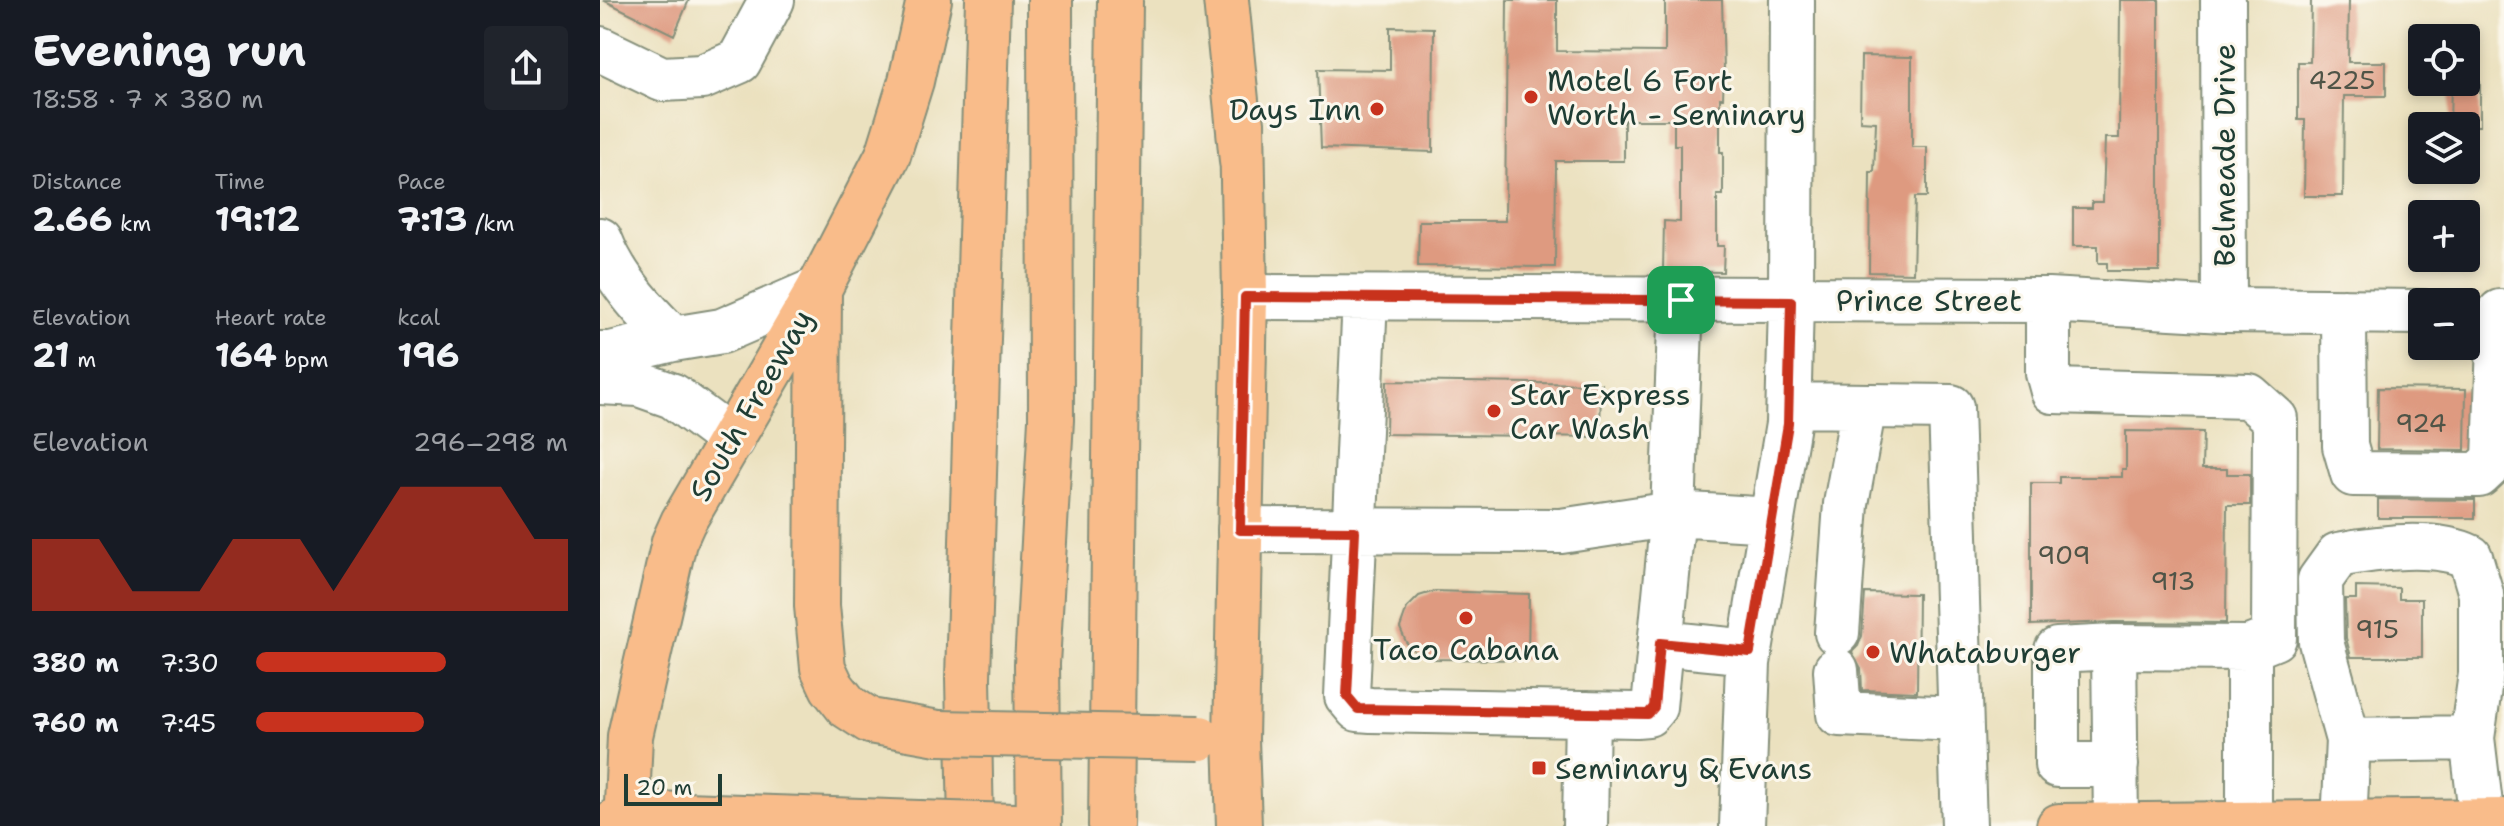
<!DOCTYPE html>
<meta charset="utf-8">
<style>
:root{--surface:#171b24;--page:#20242c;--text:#f1f3f6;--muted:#9ea1a6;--accent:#c8321e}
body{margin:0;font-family:"Shantell Sans",sans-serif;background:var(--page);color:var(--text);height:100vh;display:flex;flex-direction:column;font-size:30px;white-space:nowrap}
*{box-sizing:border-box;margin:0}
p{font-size:26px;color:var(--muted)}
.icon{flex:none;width:44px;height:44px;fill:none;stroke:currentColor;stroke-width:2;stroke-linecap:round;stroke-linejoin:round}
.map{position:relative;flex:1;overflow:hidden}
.details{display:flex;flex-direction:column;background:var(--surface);width:600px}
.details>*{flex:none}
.tools{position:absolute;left:1808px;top:24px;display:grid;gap:16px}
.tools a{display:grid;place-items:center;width:72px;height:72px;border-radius:8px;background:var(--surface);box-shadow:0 4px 12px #0003;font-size:40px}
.scale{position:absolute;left:24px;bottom:20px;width:98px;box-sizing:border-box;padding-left:8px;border:4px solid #1f3d34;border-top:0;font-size:22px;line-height:28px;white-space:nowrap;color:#1f3d34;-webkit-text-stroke:6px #fbf7ec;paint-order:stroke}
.pin{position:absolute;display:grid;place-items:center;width:68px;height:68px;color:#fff;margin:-34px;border-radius:16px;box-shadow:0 4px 12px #0006}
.round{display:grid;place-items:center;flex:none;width:84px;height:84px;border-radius:8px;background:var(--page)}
.overview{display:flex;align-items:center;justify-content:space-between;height:136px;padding:0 32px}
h1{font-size:44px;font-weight:700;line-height:60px}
.figures{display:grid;grid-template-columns:repeat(3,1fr);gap:12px;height:136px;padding:8px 32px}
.figures div{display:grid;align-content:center}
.figures b{font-size:34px;font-weight:700}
.figures small{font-size:22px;font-weight:400}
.figures p{font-size:22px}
.chart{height:224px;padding:16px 32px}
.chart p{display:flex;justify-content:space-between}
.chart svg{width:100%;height:144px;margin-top:8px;fill:var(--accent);opacity:.7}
ul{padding:0 32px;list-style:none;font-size:26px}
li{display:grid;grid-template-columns:128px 96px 1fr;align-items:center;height:60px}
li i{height:20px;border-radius:10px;background:var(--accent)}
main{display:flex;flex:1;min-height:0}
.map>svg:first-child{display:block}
.building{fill:#de9a80}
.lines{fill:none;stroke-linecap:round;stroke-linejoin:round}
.minor-casing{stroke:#858f7a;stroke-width:48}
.major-casing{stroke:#858f7a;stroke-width:48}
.highway-casing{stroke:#858f7a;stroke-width:48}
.minor{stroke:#fff;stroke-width:44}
.major{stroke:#f9bc8a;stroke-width:44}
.highway{stroke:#f9bc8a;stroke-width:44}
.major-bridge-casing{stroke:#858f7a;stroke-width:48;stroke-linecap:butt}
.major-bridge{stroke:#f9bc8a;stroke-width:44}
.route-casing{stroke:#fff;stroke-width:16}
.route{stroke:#c8321e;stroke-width:10}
.poi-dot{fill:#c8321e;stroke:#fbf7ec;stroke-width:3}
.labels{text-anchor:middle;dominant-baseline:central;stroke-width:6;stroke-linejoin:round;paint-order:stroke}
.number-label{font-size:26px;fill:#4f5447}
.poi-label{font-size:30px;fill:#1f3d34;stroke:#fbf7ec;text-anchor:start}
.street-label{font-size:30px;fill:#1f3d34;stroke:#fbf7ec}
</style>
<main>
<section class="details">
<div class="overview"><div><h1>Evening run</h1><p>18:58 · 7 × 380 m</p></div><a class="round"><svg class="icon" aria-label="share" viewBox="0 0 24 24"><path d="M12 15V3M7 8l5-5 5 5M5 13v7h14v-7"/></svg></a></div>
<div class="figures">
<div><p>Distance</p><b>2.66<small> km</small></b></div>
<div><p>Time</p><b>19:12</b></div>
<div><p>Pace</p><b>7:13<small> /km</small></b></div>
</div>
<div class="figures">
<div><p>Elevation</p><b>21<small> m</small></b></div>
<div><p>Heart rate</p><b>164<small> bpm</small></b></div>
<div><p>kcal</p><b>196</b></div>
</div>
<div class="chart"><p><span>Elevation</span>296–298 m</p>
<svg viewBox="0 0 160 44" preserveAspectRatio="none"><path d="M0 44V22L10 22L20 22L30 38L40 38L50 38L60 22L70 22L80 22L90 38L100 22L110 6L120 6L130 6L140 6L150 22L160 22V44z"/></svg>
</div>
<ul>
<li><b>380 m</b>7:30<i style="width:61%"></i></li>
<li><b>760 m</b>7:45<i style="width:54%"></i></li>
</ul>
</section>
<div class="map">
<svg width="1904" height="826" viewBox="0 0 1904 826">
<rect width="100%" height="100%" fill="#fbf7ec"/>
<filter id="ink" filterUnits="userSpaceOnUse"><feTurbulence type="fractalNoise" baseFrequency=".0125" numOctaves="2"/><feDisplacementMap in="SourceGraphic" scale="16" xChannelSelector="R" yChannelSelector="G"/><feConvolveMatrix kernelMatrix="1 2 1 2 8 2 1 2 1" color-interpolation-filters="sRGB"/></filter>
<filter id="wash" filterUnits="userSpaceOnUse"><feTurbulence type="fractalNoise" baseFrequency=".006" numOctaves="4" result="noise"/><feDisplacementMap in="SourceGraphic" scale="32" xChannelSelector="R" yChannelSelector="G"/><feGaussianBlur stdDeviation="1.8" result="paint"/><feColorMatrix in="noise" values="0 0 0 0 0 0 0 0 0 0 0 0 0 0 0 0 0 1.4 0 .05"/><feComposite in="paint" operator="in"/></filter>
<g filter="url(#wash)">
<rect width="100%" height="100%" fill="#ebe1bf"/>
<g id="blocks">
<path class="building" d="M 3,0 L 89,0 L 74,35 Z
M 907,0 L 957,0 L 957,51 L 1065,52 L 1065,0 L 1122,0 L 1124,71 L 1123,98 L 1120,98 L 1120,152 L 1123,152 L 1123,195 L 1117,195 L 1117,246 L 1124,246 L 1123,272 L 1063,271 L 1064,221 L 1080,222 L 1080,145 L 1074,145 L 1074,120 L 1024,120 L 1024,161 L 956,161 L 955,267 L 818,266 L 819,221 L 905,221 Z
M 1520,0 L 1559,0 L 1559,271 L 1507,271 L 1507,263 L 1498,263 L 1498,246 L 1473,246 L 1473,208 L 1492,208 L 1492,202 L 1503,202 L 1505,138 L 1519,138 Z
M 1711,0 L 1749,0 L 1748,62 L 1786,62 L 1786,96 L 1744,96 L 1743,196 L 1704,196 L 1705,120 L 1698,120 L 1698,62 L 1710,62 Z
M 790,27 L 834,28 L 833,152 L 721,148 L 718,69 L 790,70 Z
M 1261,56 L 1312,57 L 1312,147 L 1327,147 L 1327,197 L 1315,197 L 1313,273 L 1269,272 L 1270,172 L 1274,172 L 1276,122 L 1260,121 Z
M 1851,82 L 1880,82 L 1880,126 L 1850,126 Z
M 787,381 L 1001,384 L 1000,437 L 786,434 Z
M 1778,388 L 1866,389 L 1865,450 L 1777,449 Z
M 1526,431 L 1603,432 L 1602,469 L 1627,469 L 1627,474 L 1650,474 L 1650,505 L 1627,505 L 1626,623 L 1514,622 L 1431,625 L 1431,483 L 1459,483 L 1459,477 L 1522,477 L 1522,469 L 1526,469 Z
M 1778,499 L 1875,500 L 1875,518 L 1778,518 Z
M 1756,587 L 1799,588 L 1799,599 L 1822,599 L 1822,657 L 1751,657 L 1746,638 L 1745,599 L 1756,599 Z
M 835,591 L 929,594 L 928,660 L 833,659 L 815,652 L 806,642 L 800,628 L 807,608 L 819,596 Z
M 1265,593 L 1318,594 L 1317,692 L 1262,690 L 1261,668 L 1252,652 L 1258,646 L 1262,636 Z"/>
</g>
</g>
<g filter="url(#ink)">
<use href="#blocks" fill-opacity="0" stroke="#858f7a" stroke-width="2"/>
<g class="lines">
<defs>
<path id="minor" d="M 1623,0 L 1624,310
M 0,49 L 62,79 L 102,77 L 139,61 L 172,0
M 0,240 C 15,279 44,310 73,339
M 645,297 L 1448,300 L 1624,310 L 1822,312
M 765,298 L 747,696 L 758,709 L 771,710 L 1036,715 L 1048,714 L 1054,707 L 1073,514 L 1081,300
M 1448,300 L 1448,373 L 1453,391 L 1649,396 L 1675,419 L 1674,638 L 1649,648 L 1649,823
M 1744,311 L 1745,446 L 1753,474 L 1879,475 L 1895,460 L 1900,312
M 0,354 L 11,354 L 73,339 L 122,331 L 219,289
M 0,382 L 39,384 L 73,396 L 132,440
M 1189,405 L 1351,407 L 1364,826
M 640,530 L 961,531 L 1073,514 L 1172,520
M 1237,633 L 1246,504 L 1264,406
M 1060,643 L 1150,652
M 1514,647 L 1457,650 L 1457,765 L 1516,765
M 1236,670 L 1239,714 L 1360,719
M 1748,740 L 1721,642 L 1720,580 L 1738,555 C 1775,548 1836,540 1870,557 L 1881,594 L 1881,674 L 1872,738
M 1744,824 L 1748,740 L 1872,738 L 1882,821
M 985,826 L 987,714
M 1142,826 L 1148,663 L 1188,424 L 1191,301 L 1192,0
M 1516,826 L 1514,647 L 1649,648"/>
<path id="major" d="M 219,292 L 217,606 L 223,668 L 232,687 L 247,706 L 270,721 L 338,733
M 9,826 L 26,813 L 319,823
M 26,826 L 30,736 L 74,542 L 83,522 L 219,289 L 288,155 L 311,81 L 329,0
M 639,826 L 636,739 L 645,297 L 642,122
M 1459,826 L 1904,821"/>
<path id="highway" d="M 626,0 L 642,161
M 371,826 L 368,678 L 388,0
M 439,826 L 437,664 L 451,420 L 450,0
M 511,826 L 520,0"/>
</defs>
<use href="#minor" class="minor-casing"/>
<use href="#major" class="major-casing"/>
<use href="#highway" class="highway-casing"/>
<use href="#minor" class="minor"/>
<use href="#major" class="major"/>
<use href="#highway" class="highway"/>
<defs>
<path id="major-bridge" d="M 338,733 L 600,738
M 319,823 L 415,826"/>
</defs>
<use href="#major-bridge" class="major-bridge-casing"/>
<use href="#major-bridge" class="major-bridge"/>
</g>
</g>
<g class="lines" filter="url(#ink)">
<defs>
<path id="route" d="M 645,297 L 1191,301 L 1188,424 L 1150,652 L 1060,643 L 1054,707 L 1048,714 L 758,709 L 747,696 L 755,531 L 640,530 Z"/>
</defs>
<use href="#route" class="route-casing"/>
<use href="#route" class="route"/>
</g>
<g class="poi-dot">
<circle cx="931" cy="97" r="8"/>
<circle cx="777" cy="109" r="8"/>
<circle cx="894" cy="411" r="8"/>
<circle cx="866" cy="618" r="8"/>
<circle cx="1273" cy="652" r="8"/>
<rect x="931" y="760" width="16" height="16" rx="4"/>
</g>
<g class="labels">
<g class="number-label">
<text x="1742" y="79">4225</text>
<text x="1821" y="422">924</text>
<text x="1464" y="554">909</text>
<text x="1573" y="580">913</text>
<text x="1777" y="628">915</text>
</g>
<g class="poi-label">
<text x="947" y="80">Motel 6 Fort<tspan x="947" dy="34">Worth - Seminary</tspan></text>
<text x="761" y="109" text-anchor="end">Days Inn</text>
<text x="910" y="394">Star Express<tspan x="910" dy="34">Car Wash</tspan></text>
<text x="866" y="649" text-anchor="middle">Taco Cabana</text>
<text x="1289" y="652">Whataburger</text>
<text x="955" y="768">Seminary &amp; Evans</text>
</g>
<g class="street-label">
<text transform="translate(1624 155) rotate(-90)">Belmeade Drive</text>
<text x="1329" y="300">Prince Street</text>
<text transform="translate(151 405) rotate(-60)">South Freeway</text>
</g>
</g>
</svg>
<div class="tools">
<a><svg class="icon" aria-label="locate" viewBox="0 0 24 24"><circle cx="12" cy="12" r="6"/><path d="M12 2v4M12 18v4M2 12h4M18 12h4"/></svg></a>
<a><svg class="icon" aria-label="layers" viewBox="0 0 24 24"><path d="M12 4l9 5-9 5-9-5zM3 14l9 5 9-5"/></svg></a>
<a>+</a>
<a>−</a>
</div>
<div class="scale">20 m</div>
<div class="pin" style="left:1081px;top:300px;background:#1e9e55"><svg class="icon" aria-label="arrive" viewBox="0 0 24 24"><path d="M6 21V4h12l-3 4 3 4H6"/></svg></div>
</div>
</main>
